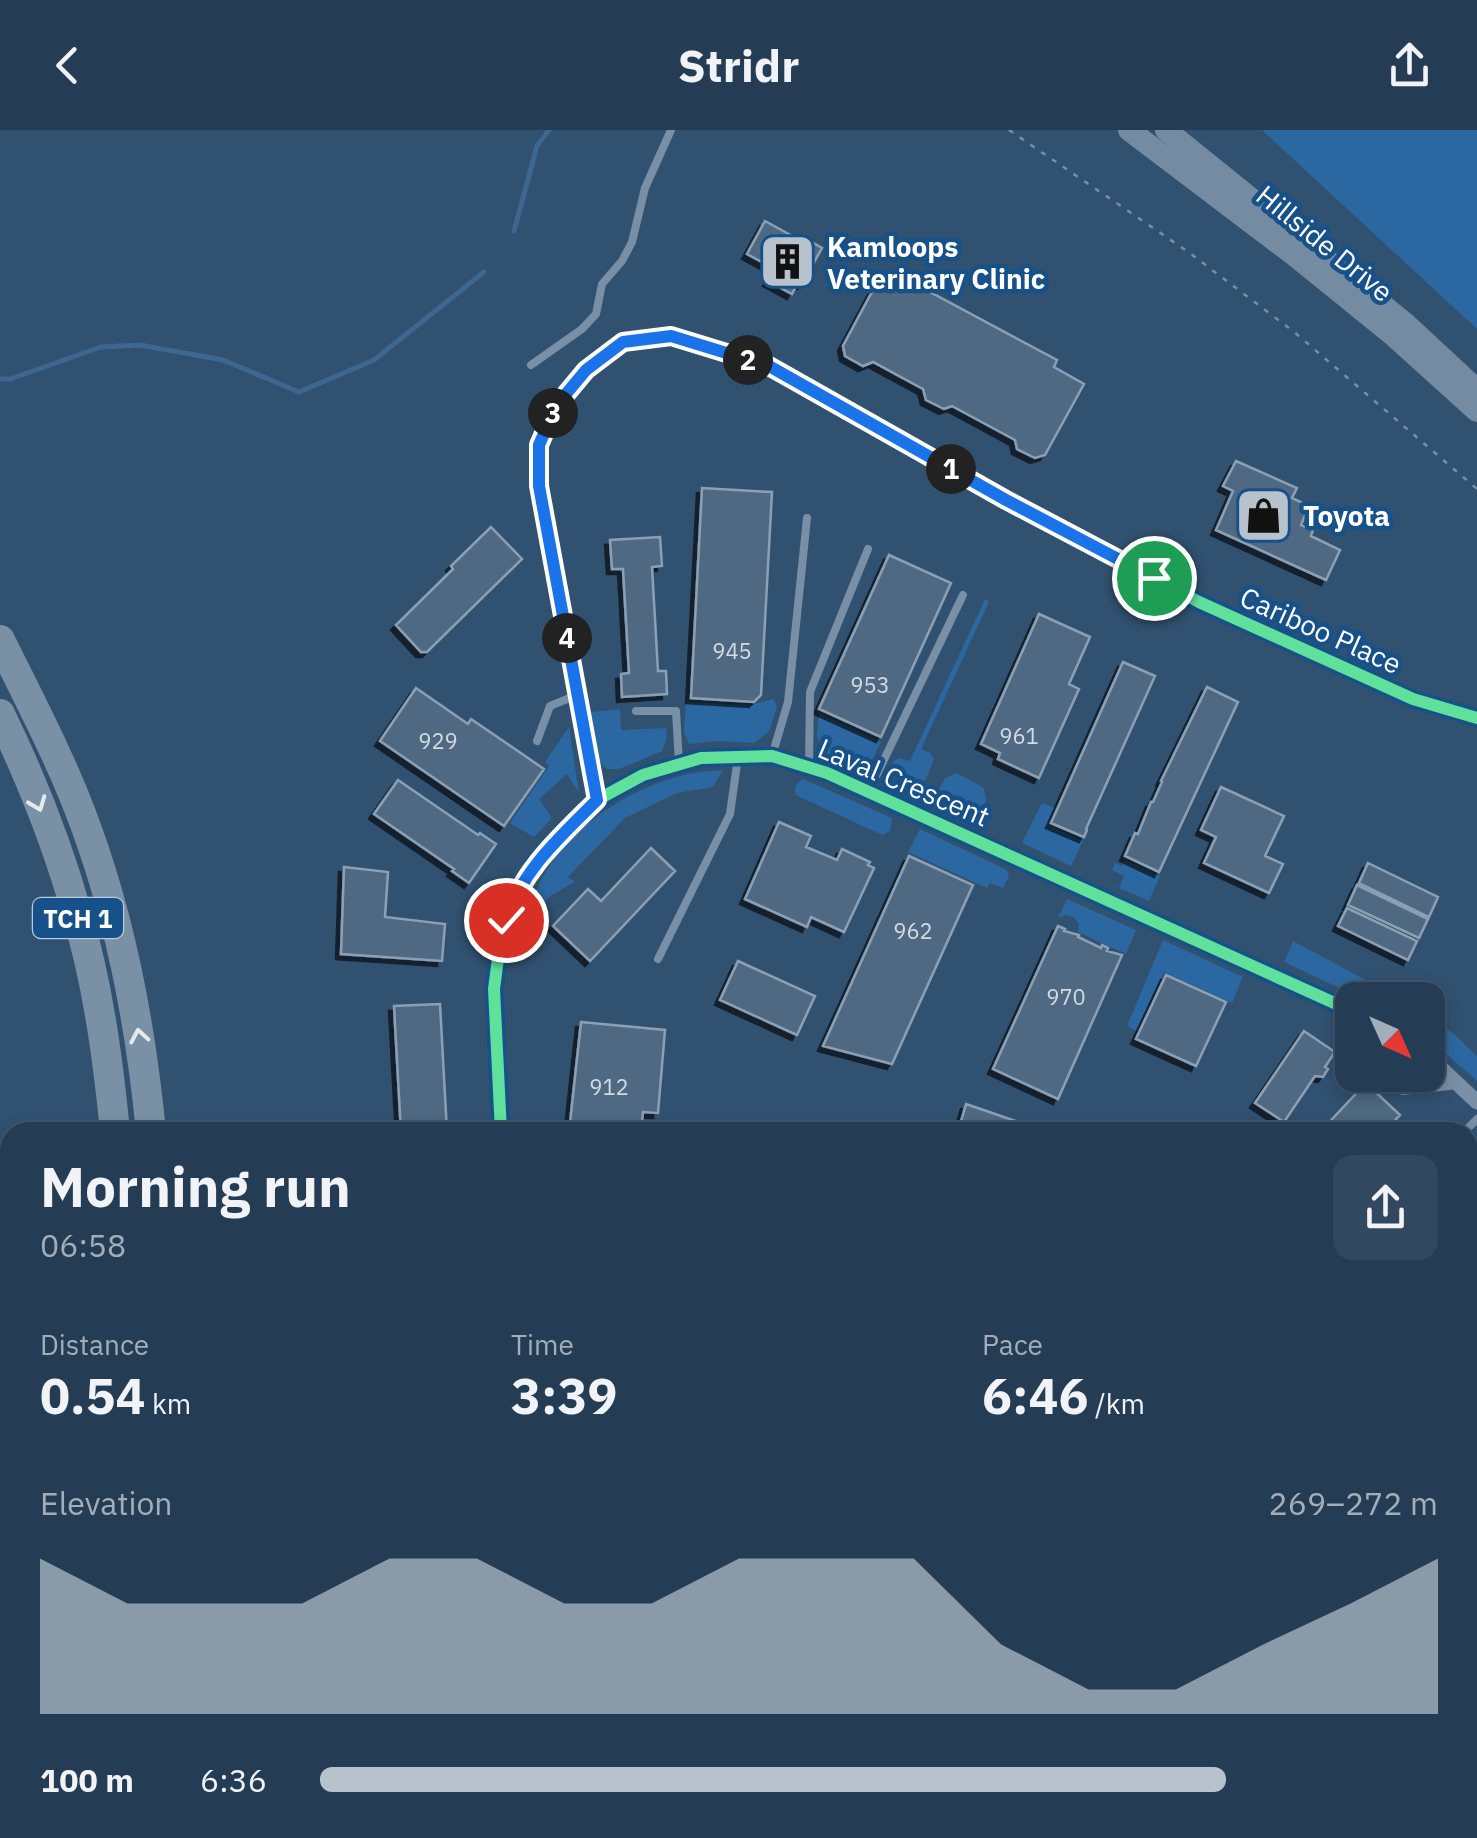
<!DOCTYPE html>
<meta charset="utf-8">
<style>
:root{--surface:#253d54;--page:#31485e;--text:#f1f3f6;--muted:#a3aeb8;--line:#42566b;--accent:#b7c2cd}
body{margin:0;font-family:"IBM Plex Sans",sans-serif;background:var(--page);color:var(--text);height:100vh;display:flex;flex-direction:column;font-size:38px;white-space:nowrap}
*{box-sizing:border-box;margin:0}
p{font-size:32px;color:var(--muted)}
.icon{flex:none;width:55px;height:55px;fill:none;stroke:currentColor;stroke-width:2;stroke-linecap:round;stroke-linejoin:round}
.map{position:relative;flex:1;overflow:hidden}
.sheet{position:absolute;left:0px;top:992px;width:1478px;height:718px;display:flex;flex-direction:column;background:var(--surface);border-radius:30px 30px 0 0;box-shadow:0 5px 15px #0003,0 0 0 2px var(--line)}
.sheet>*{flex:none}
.needle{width:65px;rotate:135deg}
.buttons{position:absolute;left:1335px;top:852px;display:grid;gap:20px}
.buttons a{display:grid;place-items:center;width:110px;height:110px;border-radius:20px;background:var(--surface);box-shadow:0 5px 15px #0003,0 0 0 2px var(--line);font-size:50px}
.pin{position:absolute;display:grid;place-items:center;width:85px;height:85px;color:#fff;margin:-42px;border:5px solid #fff;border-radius:50%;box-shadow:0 2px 10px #0007}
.km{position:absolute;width:50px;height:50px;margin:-25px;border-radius:50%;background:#222;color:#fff;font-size:28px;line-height:50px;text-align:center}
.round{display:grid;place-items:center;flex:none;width:105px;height:105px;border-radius:20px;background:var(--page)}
.overview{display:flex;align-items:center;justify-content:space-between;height:170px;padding:0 40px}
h1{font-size:55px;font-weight:700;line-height:75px}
.figures{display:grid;grid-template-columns:repeat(3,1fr);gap:15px;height:170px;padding:10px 40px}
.figures div{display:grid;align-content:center}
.figures b{font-size:50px;font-weight:700}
.figures small{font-size:28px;font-weight:400}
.figures p{font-size:28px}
.chart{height:280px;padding:20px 40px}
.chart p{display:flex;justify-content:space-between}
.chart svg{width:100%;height:180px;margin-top:10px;fill:var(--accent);opacity:.7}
ul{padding:0 40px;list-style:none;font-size:32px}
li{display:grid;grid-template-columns:160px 120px 1fr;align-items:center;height:75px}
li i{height:25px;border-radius:12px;background:var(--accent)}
header{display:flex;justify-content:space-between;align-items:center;height:130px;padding:0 40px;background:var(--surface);font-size:45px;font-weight:700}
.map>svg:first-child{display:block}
.green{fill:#2b68a1}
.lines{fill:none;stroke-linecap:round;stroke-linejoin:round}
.stream{stroke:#3d678f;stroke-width:5}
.building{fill:#506982;stroke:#8ca0b3;stroke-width:2.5;filter:url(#shadow)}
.path{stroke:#788fa5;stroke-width:2.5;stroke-dasharray:5 8;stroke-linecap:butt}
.service{stroke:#788fa5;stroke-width:8}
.minor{stroke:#788fa5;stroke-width:15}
.tertiary{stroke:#788fa5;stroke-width:20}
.secondary{stroke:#748ba1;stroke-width:22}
.motorway{stroke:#7a90a4;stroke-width:30}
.cycleway-casing{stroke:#17518a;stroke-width:19}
.cycleway{stroke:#60e19b;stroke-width:12}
.oneway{stroke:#e4e9ed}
.route-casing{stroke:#fff;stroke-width:20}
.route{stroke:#1a73e8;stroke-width:12}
.labels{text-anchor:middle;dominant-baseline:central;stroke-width:9;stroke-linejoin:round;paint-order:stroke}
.number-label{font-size:22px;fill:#d3dae0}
.shield{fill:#17518a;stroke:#b9cbdc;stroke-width:2.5}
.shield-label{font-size:25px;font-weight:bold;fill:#fff}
.street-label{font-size:28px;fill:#fff;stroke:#17518a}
.poi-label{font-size:28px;font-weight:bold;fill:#fff;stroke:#17518a;text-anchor:start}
</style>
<header><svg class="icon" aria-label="back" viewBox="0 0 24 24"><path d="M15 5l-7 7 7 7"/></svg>Stridr<svg class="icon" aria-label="share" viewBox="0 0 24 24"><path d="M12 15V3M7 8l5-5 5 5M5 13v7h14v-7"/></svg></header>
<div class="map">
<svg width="1477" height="1708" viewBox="0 0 1477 1708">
<defs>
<filter id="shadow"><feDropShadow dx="-5" dy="5" stdDeviation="0" flood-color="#0009"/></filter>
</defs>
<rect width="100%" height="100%" fill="#315170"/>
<path class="green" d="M 1262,0 L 1477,0 L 1477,199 Z
M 985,469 L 989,472 L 921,619 L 931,623 L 934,630 L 922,657 L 890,642 L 893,632 L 898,628 L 910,631 Z
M 773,569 L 777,577 L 769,601 L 754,613 L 716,611 L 689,614 L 684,602 L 686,572 L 751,575 Z
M 620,579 L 621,600 L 666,598 L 667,607 L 662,621 L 619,639 L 607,639 L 599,631 L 591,582 Z
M 819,583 L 881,612 L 870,634 L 860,639 L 822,623 L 817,605 Z
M 569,597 L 579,663 L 567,644 L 539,669 L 552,688 L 534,707 L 510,693 L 549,636 L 545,632 Z
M 723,640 L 713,657 L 677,663 L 625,688 L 568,747 L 575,752 L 550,766 L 533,785 L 525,782 C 535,764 543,744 555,728 C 585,687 636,657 684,645 C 697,642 710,641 723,640 Z
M 957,643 L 984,658 L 986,671 L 979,693 L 932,673 L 945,648 Z
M 803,649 L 892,688 L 890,701 L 882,705 L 796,665 C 794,657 796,654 803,649 Z
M 1042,673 L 1055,678 L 1049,695 L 1083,711 L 1071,736 L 1022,713 Z
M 920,699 L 1007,740 L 1009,746 L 1003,758 L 990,753 L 987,758 L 908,722 Z
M 1125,730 L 1160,746 L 1149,771 L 1119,758 L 1124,746 L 1112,740 L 1115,733 L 1123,736 Z
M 1067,769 L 1136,800 L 1126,824 L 1078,802 L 1079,794 L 1074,787 L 1066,785 L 1058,788 Z
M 1163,810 L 1243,847 L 1232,873 L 1164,842 L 1137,901 L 1127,896 Z
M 1293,811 L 1403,870 L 1365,870 L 1284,832 Z
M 1428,886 L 1455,905 L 1477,926 L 1477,951 L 1428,908 Z"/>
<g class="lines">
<path class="stream" d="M 514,101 L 537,16 L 549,0
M 0,249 L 10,249 L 101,217 L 140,215 L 223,230 L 299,262 L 374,230 L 484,142"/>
</g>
<path class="building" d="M 765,91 L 796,108 L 803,107 L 822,118 L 802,154 L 798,152 L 792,164 L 768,151 L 775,139 L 747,124 Z
M 881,145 L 911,162 L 915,154 L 1057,230 L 1054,237 L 1084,254 L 1045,325 L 1035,328 L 1017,319 L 1015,310 L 952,276 L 944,279 L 926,270 L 923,259 L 873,232 L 863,236 L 845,226 L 843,216 Z
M 1236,331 L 1297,358 L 1292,368 L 1309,376 L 1301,395 L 1313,400 L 1311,406 L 1340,420 L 1326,450 L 1216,400 L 1233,361 L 1223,356 Z
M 702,358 L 772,362 L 761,565 L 754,572 L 691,568 Z
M 491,397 L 522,429 L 427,522 L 421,522 L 396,495 L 453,439 L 451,436 Z
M 660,407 L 662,436 L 652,437 L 658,541 L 666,541 L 667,564 L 622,567 L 621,544 L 629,543 L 623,439 L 612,439 L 610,410 Z
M 889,425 L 951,453 L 881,607 L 819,579 Z
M 1039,484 L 1090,507 L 1069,554 L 1079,559 L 1039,648 L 998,629 L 1000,623 L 981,614 Z
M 1123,532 L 1155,546 L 1086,699 L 1087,700 L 1084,707 L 1051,693 Z
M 1207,557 L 1238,572 L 1159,742 L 1125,726 L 1135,703 L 1138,704 L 1151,672 L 1153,672 L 1162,652 L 1161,651 Z
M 416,558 L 468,594 L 471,589 L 544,639 L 504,696 L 380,611 Z
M 398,650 L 478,705 L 480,703 L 496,714 L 469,753 L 452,741 L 454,739 L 374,684 Z
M 1221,657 L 1284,686 L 1265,726 L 1283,734 L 1269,763 L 1204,733 L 1216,707 L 1201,700 Z
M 779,692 L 811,706 L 806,717 L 837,730 L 842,719 L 870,732 L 868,735 L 874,738 L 844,802 L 811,787 L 807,797 L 745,769 Z
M 651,718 L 675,741 L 590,831 L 553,796 L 588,759 L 601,771 Z
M 909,726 L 973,755 L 892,934 L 823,916 Z
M 1368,733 L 1438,767 L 1429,787 L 1359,753 Z
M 344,737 L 388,742 L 385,787 L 445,794 L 442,831 L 341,824 Z
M 1357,755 L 1428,789 L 1419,808 L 1348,775 Z
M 1347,778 L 1417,811 L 1408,830 L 1338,796 Z
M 1058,796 L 1065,799 L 1064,801 L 1079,805 L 1078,807 L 1101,818 L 1102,815 L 1108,818 L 1107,821 L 1122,825 L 1058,969 L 993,939 Z
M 738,831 L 815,866 L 797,905 L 720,870 Z
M 1166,845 L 1226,872 L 1196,936 L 1136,909 Z
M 440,874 L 447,1002 L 401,1002 L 394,876 Z
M 581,892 L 665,900 L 658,983 L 643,982 L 641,1002 L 569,1002 Z
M 1304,901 L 1335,922 L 1325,937 L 1328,939 L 1323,947 L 1315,946 L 1284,992 L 1255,973 Z
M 1366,953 L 1400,985 L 1384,1002 L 1320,1002 Z
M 966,974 L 1048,1002 L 958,1002 Z
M 788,993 L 821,1002 L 786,1002 Z
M 1477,1115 L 1477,1161 L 1468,1152 L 1468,1125 Z
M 1476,1664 L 1477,1708 L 1302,1708 L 1309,1700 L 1468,1700 L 1468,1665 Z
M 312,1700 L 396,1700 L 401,1702 L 399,1708 L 333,1708 Z
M 523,1700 L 610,1700 L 607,1708 L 520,1708 Z
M 643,1700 L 674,1700 L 670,1708 L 640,1708 Z
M 878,1700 L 925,1700 L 933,1708 L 870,1708 Z
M 1180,1700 L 1272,1700 L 1281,1708 L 1188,1708 Z"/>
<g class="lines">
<path class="path" d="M 1009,0 L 1187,121 L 1293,201 L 1477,359"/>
<path class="service" d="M 531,235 L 582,199 L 596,184 L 602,154 L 622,131 L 632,112 L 645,58 L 671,0
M 636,581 L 676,581 L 679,634
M 537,611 L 550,576 L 577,565
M 772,626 L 788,572 L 807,388
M 809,637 L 810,562 L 868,419
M 869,661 L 963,465
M 658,829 L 730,684 L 738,627
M 1385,945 L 1403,961 L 1458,955
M 1464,1002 L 1477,989
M 1468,1021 L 1477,1030
M 939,1700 L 948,1708
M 1002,1700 L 1011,1708
M 1078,1700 L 1086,1708
M 1149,1700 L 1157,1708"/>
<path class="minor" d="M 597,670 L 539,356 L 539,315 L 557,276 L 586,240 L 623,212 L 671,207 L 769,236 L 1006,371 L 1199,472 L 1413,569 L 1477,588
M 1428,926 L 1477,972
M 501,1002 L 494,859 L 500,813 L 509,780 L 535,732 L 597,670 L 643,645 L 701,628 L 772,626 L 827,643 L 1352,881
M 458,1708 L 461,1700"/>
<path class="tertiary" d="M 1468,1280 L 1477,1270
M 1468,1613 L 1477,1622
M 1061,1708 L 1069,1700"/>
<path class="secondary" d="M 1129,0 L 1294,125 L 1394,206 L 1477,281
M 1166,0 L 1406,194 L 1477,260"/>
<path class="motorway" d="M 0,510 C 30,571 63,633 86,697 C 122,795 141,898 151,1002
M 0,584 C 31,648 58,716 77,784 C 98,855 108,929 115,1002
M 0,1584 L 10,1553
M 21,1708 L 23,1700
M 52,1708 L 54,1700"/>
<defs>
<path id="cycleway" d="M 597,670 L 539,356 L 539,315 L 557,276 L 586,240 L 623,212 L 671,207 L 769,236 L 1006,371 L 1199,472 L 1413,569 L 1477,588
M 501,1002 L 494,859 L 500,813 L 509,780 L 535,732 L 597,670 L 643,645 L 701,628 L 772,626 L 827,643 L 1352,881"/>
</defs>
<use href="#cycleway" class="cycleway-casing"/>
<use href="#cycleway" class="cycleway"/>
</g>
<defs><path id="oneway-chevron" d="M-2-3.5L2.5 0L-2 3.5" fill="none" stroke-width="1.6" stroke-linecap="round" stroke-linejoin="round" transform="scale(2.5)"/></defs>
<g class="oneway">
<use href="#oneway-chevron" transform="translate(38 674) rotate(69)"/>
<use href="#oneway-chevron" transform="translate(139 906) rotate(-100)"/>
</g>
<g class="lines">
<defs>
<path id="route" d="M 506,790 C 522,740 561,706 597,670 L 539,356 L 539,315 L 556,276 L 586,240 L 623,212 L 671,206 L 769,236 L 1006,370 L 1154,448"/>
</defs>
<use href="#route" class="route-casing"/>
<use href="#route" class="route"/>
</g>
<defs>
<symbol id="building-square" viewBox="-11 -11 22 22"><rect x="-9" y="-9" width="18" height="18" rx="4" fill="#b7c2cd" stroke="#17518a"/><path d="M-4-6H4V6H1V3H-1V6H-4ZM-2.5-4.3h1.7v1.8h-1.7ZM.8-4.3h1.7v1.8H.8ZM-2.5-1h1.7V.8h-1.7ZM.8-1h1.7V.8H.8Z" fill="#111"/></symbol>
<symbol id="shop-square" viewBox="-11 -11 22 22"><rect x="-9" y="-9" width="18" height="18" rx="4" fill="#b7c2cd" stroke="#17518a"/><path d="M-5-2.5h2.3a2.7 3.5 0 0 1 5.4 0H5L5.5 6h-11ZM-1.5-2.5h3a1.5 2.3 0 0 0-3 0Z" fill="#111"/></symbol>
</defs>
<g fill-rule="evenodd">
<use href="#building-square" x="756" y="100" width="63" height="63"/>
<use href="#shop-square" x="1232" y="354" width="63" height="63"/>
</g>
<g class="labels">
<g class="number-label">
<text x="732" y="520">945</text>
<text x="870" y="554">953</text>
<text x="1019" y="605">961</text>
<text x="438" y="610">929</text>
<text x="913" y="800">962</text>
<text x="1066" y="866">970</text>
<text x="609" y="956">912</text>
</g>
<rect class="shield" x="33" y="768" width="90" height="40" rx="8"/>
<g class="shield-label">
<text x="78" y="788">TCH 1</text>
</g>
<g class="street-label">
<text transform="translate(1325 113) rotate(39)">Hillside Drive</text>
<text transform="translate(1321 500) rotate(24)">Cariboo Place</text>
<text transform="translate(904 652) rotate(23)">Laval Crescent</text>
</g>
<g class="poi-label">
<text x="827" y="116">Kamloops<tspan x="827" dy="32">Veterinary Clinic</tspan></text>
<text x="1303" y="385">Toyota</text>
</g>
</g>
</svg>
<div class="buttons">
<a><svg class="needle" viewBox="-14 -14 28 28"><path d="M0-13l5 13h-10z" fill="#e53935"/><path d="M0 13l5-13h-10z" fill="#a3aeb8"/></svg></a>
</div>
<div class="pin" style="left:1154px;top:448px;background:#1e9e55"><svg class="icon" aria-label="arrive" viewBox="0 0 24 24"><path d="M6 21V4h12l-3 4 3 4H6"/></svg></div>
<div class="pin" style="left:506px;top:790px;background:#d93025"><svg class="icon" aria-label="check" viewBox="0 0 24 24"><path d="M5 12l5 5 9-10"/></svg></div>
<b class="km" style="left:951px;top:339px">1</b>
<b class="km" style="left:748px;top:230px">2</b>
<b class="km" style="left:553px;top:283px">3</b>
<b class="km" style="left:567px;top:508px">4</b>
<section class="sheet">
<div class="overview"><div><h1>Morning run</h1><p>06:58</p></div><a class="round"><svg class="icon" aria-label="share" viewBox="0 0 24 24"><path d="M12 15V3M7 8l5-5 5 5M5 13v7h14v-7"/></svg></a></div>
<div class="figures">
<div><p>Distance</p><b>0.54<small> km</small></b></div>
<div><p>Time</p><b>3:39</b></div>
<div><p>Pace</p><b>6:46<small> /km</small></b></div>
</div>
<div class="chart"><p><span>Elevation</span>269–272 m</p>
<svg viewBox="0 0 160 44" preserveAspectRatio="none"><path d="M0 44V6L10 17L20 17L30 17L40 6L50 6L60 17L70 17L80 6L90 6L100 6L110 27L120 38L130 38L140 27L150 17L160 6V44z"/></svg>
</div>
<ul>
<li><b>100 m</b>6:36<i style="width:81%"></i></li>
</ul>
</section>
</div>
